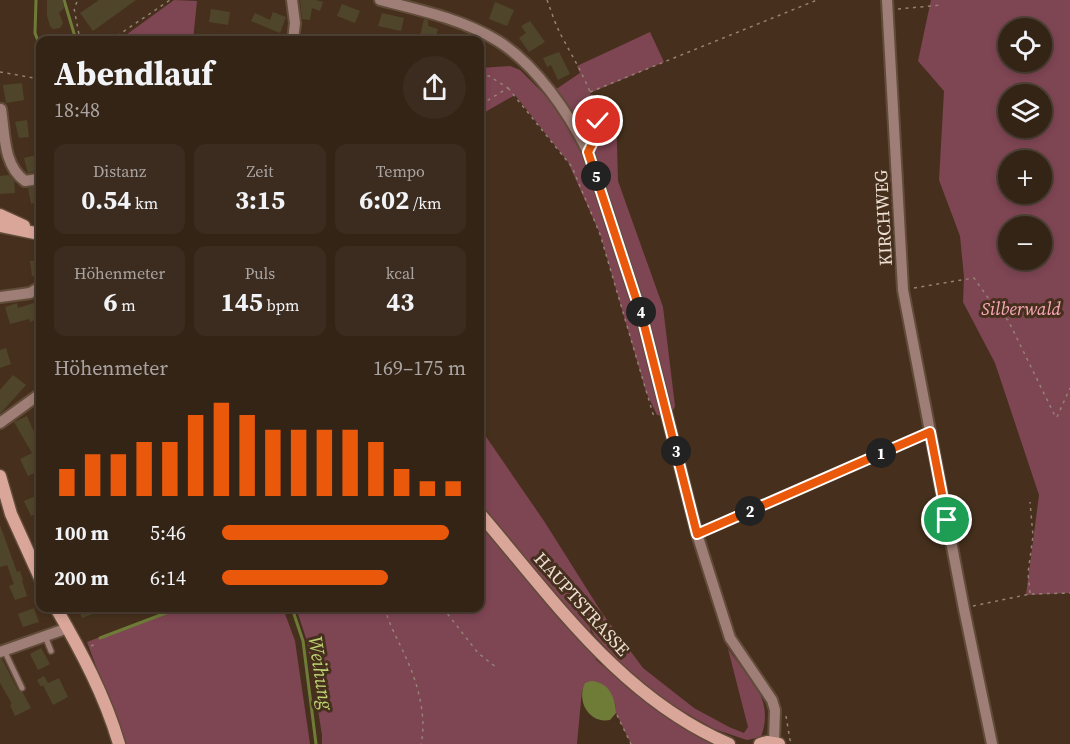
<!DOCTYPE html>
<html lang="de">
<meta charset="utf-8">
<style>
:root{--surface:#342416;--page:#3c2c1f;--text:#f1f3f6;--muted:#a9a4a1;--line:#4e4135;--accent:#ea580c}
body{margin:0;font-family:"Source Serif 4",serif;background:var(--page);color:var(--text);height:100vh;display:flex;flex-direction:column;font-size:22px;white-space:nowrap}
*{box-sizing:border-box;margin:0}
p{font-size:20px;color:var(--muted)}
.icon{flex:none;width:33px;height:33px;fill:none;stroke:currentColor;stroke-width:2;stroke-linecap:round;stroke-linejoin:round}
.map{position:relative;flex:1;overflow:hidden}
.drawer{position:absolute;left:36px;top:36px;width:448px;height:576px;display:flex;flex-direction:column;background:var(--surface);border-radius:12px;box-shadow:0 3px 9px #0003,0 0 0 2px var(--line)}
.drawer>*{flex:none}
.buttons{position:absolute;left:998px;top:18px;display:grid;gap:12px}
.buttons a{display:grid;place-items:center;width:54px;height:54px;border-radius:50%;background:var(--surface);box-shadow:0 3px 9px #0003,0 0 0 2px var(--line);font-size:30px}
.pin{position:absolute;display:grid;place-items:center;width:51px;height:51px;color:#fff;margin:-26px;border:3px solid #fff;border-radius:50%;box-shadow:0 2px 6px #0007}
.km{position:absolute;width:30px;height:30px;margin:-15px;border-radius:50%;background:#222;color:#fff;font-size:16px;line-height:30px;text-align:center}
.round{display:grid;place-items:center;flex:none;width:63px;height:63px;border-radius:32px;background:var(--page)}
.headline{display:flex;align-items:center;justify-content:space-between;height:102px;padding:0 18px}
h1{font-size:33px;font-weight:700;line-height:45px}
.metrics{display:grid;grid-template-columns:repeat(3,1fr);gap:9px;height:102px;padding:6px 18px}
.metrics div{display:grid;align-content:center;border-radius:12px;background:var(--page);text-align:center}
.metrics b{font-size:26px;font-weight:700}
.metrics small{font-size:16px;font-weight:400}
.metrics p{font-size:16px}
.chart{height:168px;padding:12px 18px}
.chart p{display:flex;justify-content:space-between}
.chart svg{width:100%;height:108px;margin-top:6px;stroke:var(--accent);stroke-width:6}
ul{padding:0 18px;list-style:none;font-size:20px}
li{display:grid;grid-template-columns:96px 72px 1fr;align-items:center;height:45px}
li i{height:15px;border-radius:8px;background:var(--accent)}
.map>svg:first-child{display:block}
.green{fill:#7e4553;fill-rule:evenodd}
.water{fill:#6e7c38}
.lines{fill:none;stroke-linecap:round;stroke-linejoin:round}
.stream{stroke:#6e7c38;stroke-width:3}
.building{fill:#4f452a}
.lane-casing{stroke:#614c3a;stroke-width:8}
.street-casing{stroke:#614c3a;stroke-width:14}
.secondary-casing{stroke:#614c3a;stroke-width:15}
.path{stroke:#948272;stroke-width:1.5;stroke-dasharray:3 4.5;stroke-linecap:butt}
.lane{stroke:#9e7e76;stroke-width:5}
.street{stroke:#9e7e76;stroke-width:10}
.secondary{stroke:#daa699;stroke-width:12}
.route-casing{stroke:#fff;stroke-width:12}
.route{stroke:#ea580c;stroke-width:8}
.labels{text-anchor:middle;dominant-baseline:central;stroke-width:6;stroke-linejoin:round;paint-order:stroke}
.street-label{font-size:18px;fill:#eddfd3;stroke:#46301d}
.park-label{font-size:18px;font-style:italic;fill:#fca9bb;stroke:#46301d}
.water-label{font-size:20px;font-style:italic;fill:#bcd170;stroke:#46301d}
</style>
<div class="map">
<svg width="1070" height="744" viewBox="0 0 1070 744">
<rect width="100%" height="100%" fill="#46301d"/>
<path class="green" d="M 174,0 L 197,1 L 193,40 L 119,40 Z
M 931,0 L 1070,0 L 1070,593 L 1026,595 L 1039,495 L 995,363 L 963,302 L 964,277 L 960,236 L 939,180 L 944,91 L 918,61 ZM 1008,28 L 1041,28 L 1041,62 L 1008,62 ZM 1008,94 L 1041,94 L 1041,128 L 1008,128 ZM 1008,160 L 1041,160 L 1041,194 L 1008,194 ZM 1008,226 L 1041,226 L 1041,260 L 1008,260 Z
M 650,32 L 664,62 L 590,93 L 593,101 L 616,112 L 618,181 L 663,307 L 675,406 L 670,417 L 657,415 L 646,392 L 600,234 L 568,162 L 515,95 L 480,115 L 480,68 L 510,66 L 520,70 L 546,96 L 580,73 L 577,66 Z
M 480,428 L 544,521 L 602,613 L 643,668 L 694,708 L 729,727 L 744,733 L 748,727 L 728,649 C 749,678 775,698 761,737 L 747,740 L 714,729 L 672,705 L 649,690 L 621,664 L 594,635 L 590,627 L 596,660 L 646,702 L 714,744 L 631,744 L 616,713 L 615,703 L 582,690 L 577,744 L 322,744 L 322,735 L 307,641 L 296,608 L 480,608 Z
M 177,608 L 283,608 L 295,641 L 310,744 L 125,744 L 87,642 Z"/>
<path class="water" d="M 591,681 C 609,682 615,697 616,713 L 610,720 C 589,724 576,701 585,683 Z"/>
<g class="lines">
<path class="stream" d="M 36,0 L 35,33 L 40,46
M 64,0 L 76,40
M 292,608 L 303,641 L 316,744
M 100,638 L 179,608"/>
</g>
<path class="building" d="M 47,0 L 63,0 L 64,8 L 59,13 L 63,23 L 60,28 L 53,29 L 50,26 L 47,16 Z
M 99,0 L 136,0 L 93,31 L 80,13 Z
M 300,0 L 316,0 L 323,2 L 320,11 L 312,8 L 310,20 L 302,19 Z
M 495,2 L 514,10 L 507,26 L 489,19 Z
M 342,4 L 360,11 L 355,23 L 337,16 Z
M 211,9 L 230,12 L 228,25 L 209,22 Z
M 273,12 L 286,17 L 280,33 L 251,21 L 255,13 L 270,20 Z
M 382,13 L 404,18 L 401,31 L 378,26 Z
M 424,19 L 428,20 L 428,26 L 438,29 L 435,40 L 419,40 Z
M 530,21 L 545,42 L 529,52 L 519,38 L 526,33 L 521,26 Z
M 559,52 L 570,74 L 558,80 L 551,65 L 547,67 L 543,58 Z
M 22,83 L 24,100 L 6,103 L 3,85 Z
M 27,120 L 29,137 L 19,138 L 15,122 Z
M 40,154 L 40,170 L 28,173 L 24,158 Z
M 9,175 L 14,181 L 15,193 L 0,194 L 0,176 Z
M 40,186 L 40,201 L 31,204 L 28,188 Z
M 40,260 L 40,275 L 32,276 L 30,261 Z
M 40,301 L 40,318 L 30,322 L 29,319 L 10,324 L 5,307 L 17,303 L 18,308 Z
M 6,348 L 11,364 L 0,368 L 0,350 Z
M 13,375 L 26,385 L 0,414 L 0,390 Z
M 27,416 L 40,445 L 40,470 L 28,476 L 20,459 L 32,453 L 14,422 Z
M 40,494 L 40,512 L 31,516 L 24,501 Z
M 0,525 L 17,572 L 20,571 L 23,580 L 22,581 L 27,596 L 15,600 L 9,586 L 14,584 L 7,565 L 0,567 Z
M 34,608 L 39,622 L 23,627 L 18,614 Z
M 78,608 L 109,608 L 82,618 Z
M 41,648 L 50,664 L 38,670 L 30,654 Z
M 0,659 L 2,659 L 18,690 L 23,693 L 31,708 L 15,716 L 10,705 L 12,704 L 0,683 Z
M 44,676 L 48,683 L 46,684 L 59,678 L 68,697 L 53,705 L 43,685 L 41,687 L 37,680 Z"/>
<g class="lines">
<defs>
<path id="lane" d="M 45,636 L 51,651
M 4,650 L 22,688"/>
<path id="street" d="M 292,0 L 295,23 L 293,40
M 380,0 C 420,10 462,19 498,41 C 536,65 568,112 588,152 L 642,317 L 697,534 L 730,638 L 772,700 L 775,710 L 774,742
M 887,0 L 903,290 L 964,609 L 992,744
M 1,109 C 5,134 3,165 25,181 L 38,179
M 0,297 L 30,293 L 40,287
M 0,423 L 40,394
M 0,652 L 68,628"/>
<path id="secondary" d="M 0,215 L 24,226
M 0,226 L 40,234
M 0,476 L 11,514 L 40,578
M 480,514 C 554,600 621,698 729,744
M 56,608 C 81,651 105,696 119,744
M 760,744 L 767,742 L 779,744"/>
</defs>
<use href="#lane" class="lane-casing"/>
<use href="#street" class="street-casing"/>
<use href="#secondary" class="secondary-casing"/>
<path class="path" d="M 547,0 C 551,10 554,21 559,31 C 572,58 609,111 594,140
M 77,2 L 74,8 L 80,40
M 898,9 L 942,5
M 111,40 L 170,0
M 0,72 L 40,79
M 480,74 L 489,76 L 508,88 L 480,105
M 508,88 L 572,167 L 600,234 L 653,414 L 657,418
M 590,92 L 817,0
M 914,288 L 974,278 L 998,312 L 1008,320 L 1056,418
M 1057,417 L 1070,388
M 706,530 L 919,437
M 1030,593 L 1028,573 L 1033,536 L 1030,502
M 973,606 L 1030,594 L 1070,593
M 385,608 C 389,626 400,643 407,660 C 418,684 427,718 421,744
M 443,608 L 478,653 L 497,668
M 91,646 L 98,643
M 617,715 L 631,744
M 786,716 L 790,740 L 793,744"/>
<use href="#lane" class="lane"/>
<use href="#street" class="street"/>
<use href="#secondary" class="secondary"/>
</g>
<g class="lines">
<defs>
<path id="route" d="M 598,121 L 596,136 L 588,152 L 642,317 L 697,534 L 930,432 L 947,520"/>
</defs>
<use href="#route" class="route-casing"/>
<use href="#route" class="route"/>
</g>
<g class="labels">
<g class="street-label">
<text transform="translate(883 218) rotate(-93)">KIRCHWEG</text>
<text transform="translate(582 604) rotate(48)">HAUPTSTRASSE</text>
</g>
<g class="park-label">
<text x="1021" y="308">Silberwald</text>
</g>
<g class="water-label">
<text transform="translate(321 673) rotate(81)">Weihung</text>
</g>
</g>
</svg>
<div class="buttons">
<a><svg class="icon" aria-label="locate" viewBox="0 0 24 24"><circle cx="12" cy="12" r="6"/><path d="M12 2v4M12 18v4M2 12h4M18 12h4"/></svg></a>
<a><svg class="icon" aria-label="layers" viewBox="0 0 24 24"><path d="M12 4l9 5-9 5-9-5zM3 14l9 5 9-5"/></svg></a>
<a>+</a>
<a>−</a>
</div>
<div class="pin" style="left:947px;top:520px;background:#1e9e55"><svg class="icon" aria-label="arrive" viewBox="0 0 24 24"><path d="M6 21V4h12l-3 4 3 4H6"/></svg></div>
<div class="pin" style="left:598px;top:121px;background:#d93025"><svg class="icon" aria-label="check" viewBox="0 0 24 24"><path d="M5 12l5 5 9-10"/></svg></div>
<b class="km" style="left:881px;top:453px">1</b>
<b class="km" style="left:750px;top:511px">2</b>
<b class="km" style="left:676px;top:451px">3</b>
<b class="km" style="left:641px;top:312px">4</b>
<b class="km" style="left:596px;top:176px">5</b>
<section class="drawer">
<div class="headline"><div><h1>Abendlauf</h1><p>18:48</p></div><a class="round"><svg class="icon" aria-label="share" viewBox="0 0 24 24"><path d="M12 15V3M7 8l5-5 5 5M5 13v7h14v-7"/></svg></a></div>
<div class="metrics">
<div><p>Distanz</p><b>0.54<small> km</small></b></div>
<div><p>Zeit</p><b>3:15</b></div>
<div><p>Tempo</p><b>6:02<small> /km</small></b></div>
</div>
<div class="metrics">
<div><p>Höhenmeter</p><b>6<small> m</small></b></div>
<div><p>Puls</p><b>145<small> bpm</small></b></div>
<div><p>kcal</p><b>43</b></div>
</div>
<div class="chart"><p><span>Höhenmeter</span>169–175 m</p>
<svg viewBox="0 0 160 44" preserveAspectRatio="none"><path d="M5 44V33M15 44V27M25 44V27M35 44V22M45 44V22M55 44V11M65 44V6M75 44V11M85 44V17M95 44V17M105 44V17M115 44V17M125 44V22M135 44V33M145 44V38M155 44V38"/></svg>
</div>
<ul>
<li><b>100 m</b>5:46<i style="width:93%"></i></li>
<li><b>200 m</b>6:14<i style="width:68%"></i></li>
</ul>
</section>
</div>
